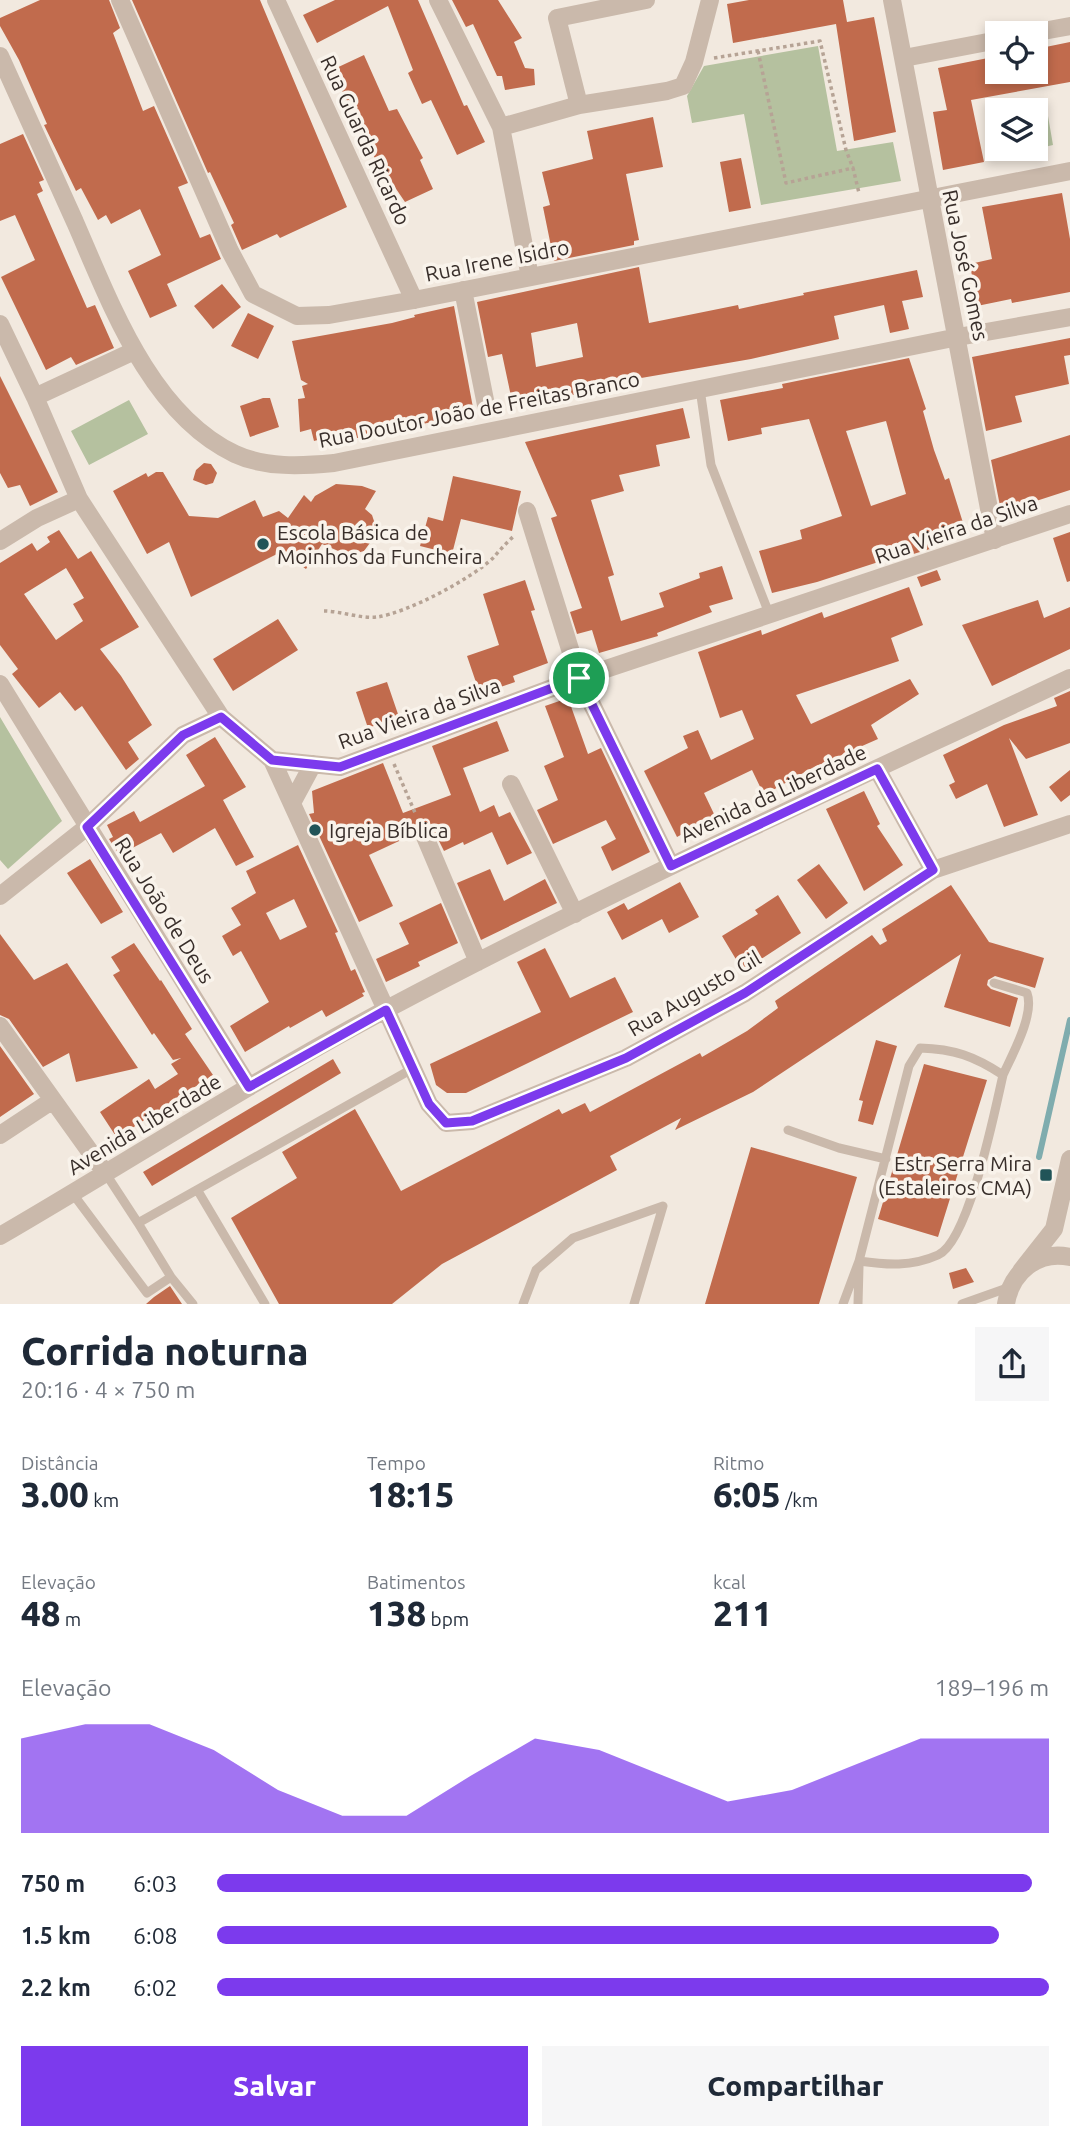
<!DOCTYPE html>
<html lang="pt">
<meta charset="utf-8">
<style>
:root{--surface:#fff;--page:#f6f6f7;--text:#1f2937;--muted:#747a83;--accent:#7c3aed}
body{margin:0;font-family:Ubuntu,sans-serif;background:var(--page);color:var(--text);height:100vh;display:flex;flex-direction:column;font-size:26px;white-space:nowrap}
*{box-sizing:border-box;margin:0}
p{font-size:23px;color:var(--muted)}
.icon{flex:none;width:38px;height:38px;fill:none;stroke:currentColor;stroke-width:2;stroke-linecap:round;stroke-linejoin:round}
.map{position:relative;height:1304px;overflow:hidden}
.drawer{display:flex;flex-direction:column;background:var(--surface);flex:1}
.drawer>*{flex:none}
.fabs{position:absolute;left:985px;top:21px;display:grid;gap:14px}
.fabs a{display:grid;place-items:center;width:63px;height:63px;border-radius:0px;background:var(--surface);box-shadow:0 4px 10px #0003;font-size:35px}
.pin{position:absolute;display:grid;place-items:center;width:60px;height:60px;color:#fff;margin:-30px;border:4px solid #fff;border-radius:50%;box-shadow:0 2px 7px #0007}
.round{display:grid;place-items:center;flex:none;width:74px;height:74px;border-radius:0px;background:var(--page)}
.summary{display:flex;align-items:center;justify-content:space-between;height:119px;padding:0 21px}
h1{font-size:38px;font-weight:800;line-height:52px}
.stats{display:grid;grid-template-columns:repeat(3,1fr);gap:10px;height:119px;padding:7px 21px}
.stats div{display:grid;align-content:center}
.stats b{font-size:35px;font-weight:800}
.stats small{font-size:19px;font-weight:400}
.stats p{font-size:19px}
.chart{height:196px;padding:14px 21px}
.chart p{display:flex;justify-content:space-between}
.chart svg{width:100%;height:126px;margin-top:7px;fill:var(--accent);opacity:.7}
.primary-button{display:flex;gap:14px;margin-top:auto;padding:14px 21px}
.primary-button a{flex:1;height:80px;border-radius:0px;background:var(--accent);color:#fff;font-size:28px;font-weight:800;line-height:80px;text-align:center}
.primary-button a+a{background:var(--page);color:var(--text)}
ul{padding:0 21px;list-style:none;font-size:23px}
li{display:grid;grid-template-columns:112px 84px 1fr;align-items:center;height:52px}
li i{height:18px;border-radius:9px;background:var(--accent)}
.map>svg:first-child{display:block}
.green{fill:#b5c19f}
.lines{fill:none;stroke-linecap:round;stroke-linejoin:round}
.stream{stroke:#7facae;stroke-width:6}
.building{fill:#c16b4d;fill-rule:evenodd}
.path{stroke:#b6a395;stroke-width:3.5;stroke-dasharray:3.5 3.5;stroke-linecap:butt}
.service{stroke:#cab9ab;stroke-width:9}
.minor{stroke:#cab9ab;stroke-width:18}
.tertiary{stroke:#cab9ab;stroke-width:18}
.route-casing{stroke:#fff;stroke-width:14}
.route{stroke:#7c3aed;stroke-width:9}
.poi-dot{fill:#215458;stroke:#f9f3eb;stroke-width:2.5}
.labels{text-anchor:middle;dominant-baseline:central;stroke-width:7;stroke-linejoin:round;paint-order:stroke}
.street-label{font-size:21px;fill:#382e2a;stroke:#f9f3eb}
.poi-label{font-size:21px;fill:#382e2a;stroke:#f9f3eb;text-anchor:start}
</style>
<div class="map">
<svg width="1070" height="1304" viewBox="0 0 1070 1304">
<rect width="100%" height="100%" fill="#f2e9df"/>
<path class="green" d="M 818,46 L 837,151 L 893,142 L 901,181 L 761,205 L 744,114 L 692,123 L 687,96 L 704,66 Z
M 1048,116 L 1053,145 L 1036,149 L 1036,118 Z
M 997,127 L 998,149 L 1036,149 L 991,159 L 985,130 Z
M 129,400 L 148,434 L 89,465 L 71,431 Z
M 0,717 L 62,821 L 8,869 L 0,860 Z"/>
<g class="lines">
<path class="stream" d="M 1039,1157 L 1070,1020"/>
</g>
<path class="building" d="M 40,0 L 109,0 L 120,28 L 113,33 L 143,111 L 154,106 L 188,183 L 178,187 L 190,215 L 200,238 L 210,234 L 221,259 L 167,284 L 177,306 L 150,318 L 128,271 L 161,255 L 140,209 L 111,224 L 106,215 L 98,220 L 81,188 L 76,191 L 44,125 L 47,124 L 19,60 L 0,26 L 0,18 Z
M 132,0 L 260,0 L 347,207 L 280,238 L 277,234 L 242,250 L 231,225 L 234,223 L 210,172 L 208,173 Z
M 335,0 L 418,0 L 464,106 L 467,105 L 485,142 L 457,155 L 431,100 L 422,104 L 408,73 L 413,70 L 388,6 L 317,43 L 303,15 Z
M 452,0 L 498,0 L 522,38 L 514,42 L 525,68 L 534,69 L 535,85 L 505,90 L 502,76 L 497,76 L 473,24 L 466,27 Z
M 749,0 L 843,0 L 847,22 L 874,17 L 896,132 L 854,141 L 836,24 L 733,43 L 727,4 Z
M 1070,42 L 1070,82 L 971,100 L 984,162 L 943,170 L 933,112 L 947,110 L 938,68 L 998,56 L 998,72 L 1036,72 L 1036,49 Z
M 364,55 L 389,111 L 397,109 L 423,158 L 420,160 L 433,189 L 405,202 L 388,177 L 384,178 L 365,137 L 361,139 L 348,110 L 351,109 L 332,70 Z
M 653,117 L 663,167 L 626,174 L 639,240 L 634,241 L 634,245 L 554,261 L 543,207 L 550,205 L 542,172 L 593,159 L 587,131 Z
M 23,134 L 44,180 L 39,182 L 43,191 L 37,194 L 64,256 L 87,308 L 95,305 L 114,348 L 76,365 L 71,357 L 46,370 L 1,277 L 35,260 L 15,215 L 0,221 L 0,144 Z
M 741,158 L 751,208 L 729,212 L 720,162 Z
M 1062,193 L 1070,239 L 1070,292 L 1012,303 L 1011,299 L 977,306 L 970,264 L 992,259 L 982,207 Z
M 639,267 L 649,323 L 738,305 L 739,309 L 804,295 L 803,293 L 917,270 L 923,297 L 902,301 L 909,329 L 890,333 L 884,305 L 834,316 L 839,339 L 751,359 L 618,382 L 619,385 L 555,399 L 554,394 L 512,401 L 502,354 L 488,357 L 477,302 ZM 577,323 L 583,357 L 536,367 L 531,333 Z
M 222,284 L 241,307 L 213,329 L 194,306 Z
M 454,306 L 474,413 L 357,438 L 355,430 L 314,441 L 311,429 L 300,432 L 298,399 L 305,398 L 302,386 L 308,384 L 301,380 L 292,341 L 392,323 L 415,317 L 414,315 Z
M 248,313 L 274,326 L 258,359 L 231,346 Z
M 1070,338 L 1070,355 L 1064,356 L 1069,384 L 1015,396 L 1022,422 L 986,431 L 972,357 Z
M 909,358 L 926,409 L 923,411 L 934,450 L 945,480 L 949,478 L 964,526 L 927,537 L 930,549 L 910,555 L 909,552 L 817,582 L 772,593 L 759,551 L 802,539 L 800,530 L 842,516 L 809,419 L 761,428 L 762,434 L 728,441 L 720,400 L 783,388 L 782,384 ZM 886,421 L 906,494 L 871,506 L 846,431 Z
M 0,376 L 58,492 L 30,506 L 20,485 L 8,488 L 0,473 Z
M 263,398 L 270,398 L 279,427 L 250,437 L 240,406 Z
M 683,408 L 690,438 L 656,445 L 660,466 L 619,475 L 624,491 L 591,500 L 614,575 L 608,577 L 621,621 L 664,607 L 659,593 L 700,578 L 699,573 L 722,566 L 733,599 L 709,606 L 712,612 L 657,633 L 658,636 L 599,653 L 592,630 L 577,634 L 570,612 L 582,608 L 551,518 L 557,516 L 525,442 Z
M 1070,435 L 1070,490 L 1033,502 L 1000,506 L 991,460 Z
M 204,463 L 211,464 L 217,473 L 213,483 L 206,485 L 193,480 L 196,470 Z
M 156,472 L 163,472 L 189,516 L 218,518 L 255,500 L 263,517 L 279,511 L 288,518 L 304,495 L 311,502 L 315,496 L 336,484 L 362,486 L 376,491 L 365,509 L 372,515 L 376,527 L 375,536 L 364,551 L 357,553 L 343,553 L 322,544 L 306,569 L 281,552 L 191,597 L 169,542 L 147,554 L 113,491 L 146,473 L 148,477 Z
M 453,476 L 521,491 L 512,531 L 461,519 L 452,554 L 420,546 L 428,517 L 443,521 Z
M 59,530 L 78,559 L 91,551 L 139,627 L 100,649 L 121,676 L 152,725 L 128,742 L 139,759 L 126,770 L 82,706 L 75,711 L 60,692 L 39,708 L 12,674 L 18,669 L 0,645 L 0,563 L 32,543 L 37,551 L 50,542 L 47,537 ZM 66,568 L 84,598 L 73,604 L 83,621 L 56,640 L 24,594 Z
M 1070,532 L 1070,581 L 1067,582 L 1053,538 Z
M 937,570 L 941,580 L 921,587 L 917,577 Z
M 525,580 L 535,610 L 531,611 L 548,663 L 513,676 L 515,682 L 480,694 L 467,656 L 499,645 L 483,594 Z
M 909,587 L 923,625 L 891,638 L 899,661 L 796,695 L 811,724 L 910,679 L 919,694 L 871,725 L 878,739 L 812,768 L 764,795 L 752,770 L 704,793 L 715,816 L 706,820 L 709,827 L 691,836 L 688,831 L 677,837 L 644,771 L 688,748 L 683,736 L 698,730 L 711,760 L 754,739 L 742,710 L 720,718 L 698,652 L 761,630 L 762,635 L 822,612 L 824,618 Z
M 1038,600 L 1044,618 L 1070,607 L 1070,649 L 992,686 L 962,625 Z
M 278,619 L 298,650 L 233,691 L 213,659 Z
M 387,682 L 399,717 L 368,728 L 356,692 Z
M 1070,691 L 1070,743 L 1026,759 L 1009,738 L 1038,815 L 1004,827 L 987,784 L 956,799 L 949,785 L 955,782 L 943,755 L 1004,725 L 1057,706 L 1054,698 Z
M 568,698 L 588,754 L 601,748 L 650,852 L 612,871 L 601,847 L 616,839 L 606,820 L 553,844 L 537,810 L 558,800 L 544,766 L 564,757 L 545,706 Z
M 497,721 L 509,751 L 463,768 L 480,812 L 494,805 L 499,817 L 510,812 L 532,853 L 507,865 L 492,832 L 464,845 L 463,842 L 444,851 L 430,823 L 419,821 L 414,826 L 412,835 L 369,855 L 393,906 L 359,922 L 309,814 L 314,813 L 312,791 L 383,763 L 403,813 L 451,795 L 432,746 Z
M 215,737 L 246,787 L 223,800 L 254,857 L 236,866 L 215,828 L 173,853 L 161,833 L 119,855 L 109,839 L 113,837 L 107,825 L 134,811 L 140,822 L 205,786 L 186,755 Z
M 1070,770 L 1070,795 L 1061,802 L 1049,787 Z
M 864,791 L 880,824 L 877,826 L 903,865 L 864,891 L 826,809 Z
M 298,845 L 338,932 L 335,933 L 351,971 L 355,969 L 365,992 L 362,993 L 364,996 L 326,1017 L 322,1010 L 290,1028 L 289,1026 L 245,1052 L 230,1026 L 269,1002 L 241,951 L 233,956 L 222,936 L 241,925 L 231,908 L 256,893 L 246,871 ZM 294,899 L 307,927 L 280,940 L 266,913 Z
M 90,859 L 123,912 L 101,924 L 67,873 Z
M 819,864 L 848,903 L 826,919 L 797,880 Z
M 490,869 L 504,901 L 545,879 L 557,903 L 481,940 L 457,883 Z
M 680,882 L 699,917 L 669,933 L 662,919 L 622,940 L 607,912 L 624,903 L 628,910 Z
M 951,885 L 989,942 L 1044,958 L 1035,988 L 995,976 L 988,980 L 987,985 L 991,989 L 1018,998 L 1010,1027 L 944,1007 L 961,954 L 753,1092 L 675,1130 L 681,1118 L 610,1156 L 617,1170 L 442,1264 L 392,1304 L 279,1304 L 231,1218 L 297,1178 L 282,1152 L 355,1109 L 401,1191 L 559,1109 L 562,1114 L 585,1103 L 590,1112 L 700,1053 L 702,1057 L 747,1031 L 778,1008 L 775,1001 L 872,935 L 880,945 L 887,941 L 882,929 Z
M 778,895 L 801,933 L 743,971 L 722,936 L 758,914 L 755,910 Z
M 441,903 L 458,943 L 418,962 L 420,966 L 386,982 L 376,959 L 409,944 L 399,923 Z
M 0,934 L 34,980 L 67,963 L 138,1068 L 76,1082 L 69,1053 L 43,1067 L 9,1019 L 0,1015 Z
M 134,943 L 160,981 L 161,980 L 192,1029 L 185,1034 L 213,1075 L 117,1138 L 100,1112 L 149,1079 L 155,1089 L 178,1074 L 171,1064 L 181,1058 L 173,1060 L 154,1033 L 152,1035 L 113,975 L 120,971 L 111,957 Z
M 545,948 L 570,998 L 615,977 L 633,1012 L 466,1093 L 447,1093 L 436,1085 L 430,1064 L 541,1012 L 517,962 Z
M 876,1040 L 897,1046 L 873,1125 L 858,1121 L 863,1101 L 859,1100 Z
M 0,1046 L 34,1094 L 0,1117 Z
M 333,1059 L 341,1073 L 152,1186 L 143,1172 Z
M 924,1064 L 987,1080 L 938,1237 L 878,1219 Z
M 751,1147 L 857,1177 L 819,1304 L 705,1304 Z
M 966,1268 L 974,1282 L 953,1289 L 949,1273 Z
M 170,1286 L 182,1304 L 146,1304 L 154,1297 Z"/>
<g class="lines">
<path class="path" d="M 758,51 L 786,183 L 853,168 L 859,193
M 714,58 L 820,41 L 846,150 L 853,168
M 324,611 C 340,611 362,619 377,617 C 407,613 471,579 493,558 C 500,550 507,542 515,535
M 394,764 L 416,815"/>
<path class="service" d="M 700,389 L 711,465 L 770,616
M 994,983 L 1027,993 C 1035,1014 1012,1055 1003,1075
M 788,1130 L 839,1148 L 886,1159
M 106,1174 L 138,1223
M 198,1191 L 265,1304
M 73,1194 L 147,1293 L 171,1277
M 193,1304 L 171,1277 L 138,1223 L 412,1069
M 523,1304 L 536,1270 L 573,1238 L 663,1206 L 634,1304
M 843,1304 L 859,1261 L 909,1066 L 920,1048 C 954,1049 974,1056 1003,1075 C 995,1110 969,1241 938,1255 C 911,1267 887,1265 859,1261
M 858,1304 L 859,1267
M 962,1304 L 1010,1287"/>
<path class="minor" d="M 120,0 L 230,251 L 253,294 L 297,316 L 329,315 L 414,300 L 1070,171
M 276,0 L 414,300
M 438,0 L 501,127 L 530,277
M 892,0 L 995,540
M 1032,33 L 1070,26
M 0,56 C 25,112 50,167 75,222 C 110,302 150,414 235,454 C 265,468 302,466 334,463 L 958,337 L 1070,317
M 904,58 L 998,40
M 579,105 L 557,18 L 646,0
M 501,127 L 579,105 L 667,91 L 683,86 L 694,62 L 710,0
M 463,290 L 487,410
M 0,324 L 35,397 L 79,499 L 221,717 L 272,760 L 340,767 L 579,678 L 1070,514
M 35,397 L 134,351
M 527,511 L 579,678 L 671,866
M 0,541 L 37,518 L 79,499
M 0,684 L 249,1087
M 272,760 L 429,1104 L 446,1123 L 472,1121 L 626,1058 L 745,993 L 933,870 L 1070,824
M 877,769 L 933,870
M 511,784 L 575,914
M 292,803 L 313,764
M 423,832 L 478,962
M 0,896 L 87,827 L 183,735 L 221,717
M 0,1026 L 106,1174
M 0,1135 L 53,1100
M 0,1236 C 129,1161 255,1079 387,1009 C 611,890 841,786 1070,678"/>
<path class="tertiary" d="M 1021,1271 L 1054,1229 L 1070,1159
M 1006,1304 C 1011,1272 1038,1250 1070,1257"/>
</g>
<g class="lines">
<defs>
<path id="route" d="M 579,678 L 671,866 L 877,769 L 933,870 L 745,993 L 626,1058 L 472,1121 L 446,1123 L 429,1104 L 386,1010 L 249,1087 L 87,827 L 183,735 L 221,717 L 272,760 L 340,767 Z"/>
</defs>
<use href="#route" class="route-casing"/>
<use href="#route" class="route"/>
</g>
<g class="poi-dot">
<circle cx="263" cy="544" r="7"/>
<circle cx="315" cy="830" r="7"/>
<rect x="1039" y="1168" width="14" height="14" rx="3.5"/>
</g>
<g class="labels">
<g class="street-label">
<text transform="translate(366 140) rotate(65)">Rua Guarda Ricardo</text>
<text transform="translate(497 260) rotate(-11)">Rua Irene Isidro</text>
<text transform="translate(966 265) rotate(78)">Rua José Gomes</text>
<text transform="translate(479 409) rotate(-11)">Rua Doutor João de Freitas Branco</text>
<text transform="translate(956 529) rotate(-19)">Rua Vieira da Silva</text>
<text transform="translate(419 713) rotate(-20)">Rua Vieira da Silva</text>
<text transform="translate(773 793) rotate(-25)">Avenida da Liberdade</text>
<text transform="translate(165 910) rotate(58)">Rua João de Deus</text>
<text transform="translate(694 993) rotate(-30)">Rua Augusto Gil</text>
<text transform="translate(144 1124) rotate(-31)">Avenida Liberdade</text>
</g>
<g class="poi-label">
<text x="277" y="532">Escola Básica de<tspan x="277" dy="24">Moinhos da Funcheira</tspan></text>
<text x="329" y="830">Igreja Bíblica</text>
<text x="1032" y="1163" text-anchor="end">Estr Serra Mira<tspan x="1032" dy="24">(Estaleiros CMA)</tspan></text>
</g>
</g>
</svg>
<div class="fabs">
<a><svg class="icon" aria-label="locate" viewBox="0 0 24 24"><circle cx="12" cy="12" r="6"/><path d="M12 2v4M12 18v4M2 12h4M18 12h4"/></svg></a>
<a><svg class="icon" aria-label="layers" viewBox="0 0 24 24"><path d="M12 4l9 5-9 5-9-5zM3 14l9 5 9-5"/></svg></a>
</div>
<div class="pin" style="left:579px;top:678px;background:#1e9e55"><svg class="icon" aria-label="arrive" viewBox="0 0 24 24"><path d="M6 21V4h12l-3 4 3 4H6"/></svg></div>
</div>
<section class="drawer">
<div class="summary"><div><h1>Corrida noturna</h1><p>20:16 · 4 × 750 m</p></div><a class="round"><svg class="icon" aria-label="share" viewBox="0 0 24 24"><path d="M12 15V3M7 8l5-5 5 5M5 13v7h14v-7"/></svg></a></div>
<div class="stats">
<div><p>Distância</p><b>3.00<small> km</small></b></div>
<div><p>Tempo</p><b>18:15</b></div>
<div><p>Ritmo</p><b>6:05<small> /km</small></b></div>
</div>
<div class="stats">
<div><p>Elevação</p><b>48<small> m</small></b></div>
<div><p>Batimentos</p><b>138<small> bpm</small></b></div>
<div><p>kcal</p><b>211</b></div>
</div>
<div class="chart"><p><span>Elevação</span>189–196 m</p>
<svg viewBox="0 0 160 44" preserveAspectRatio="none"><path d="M0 44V11L10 6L20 6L30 15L40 29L50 38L60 38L70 24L80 11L90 15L100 24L110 33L120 29L130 20L140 11L150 11L160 11V44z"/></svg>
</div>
<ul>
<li><b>750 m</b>6:03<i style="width:98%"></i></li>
<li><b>1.5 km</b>6:08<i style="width:94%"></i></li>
<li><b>2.2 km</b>6:02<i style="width:100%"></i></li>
</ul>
<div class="primary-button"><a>Salvar</a><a>Compartilhar</a></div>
</section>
